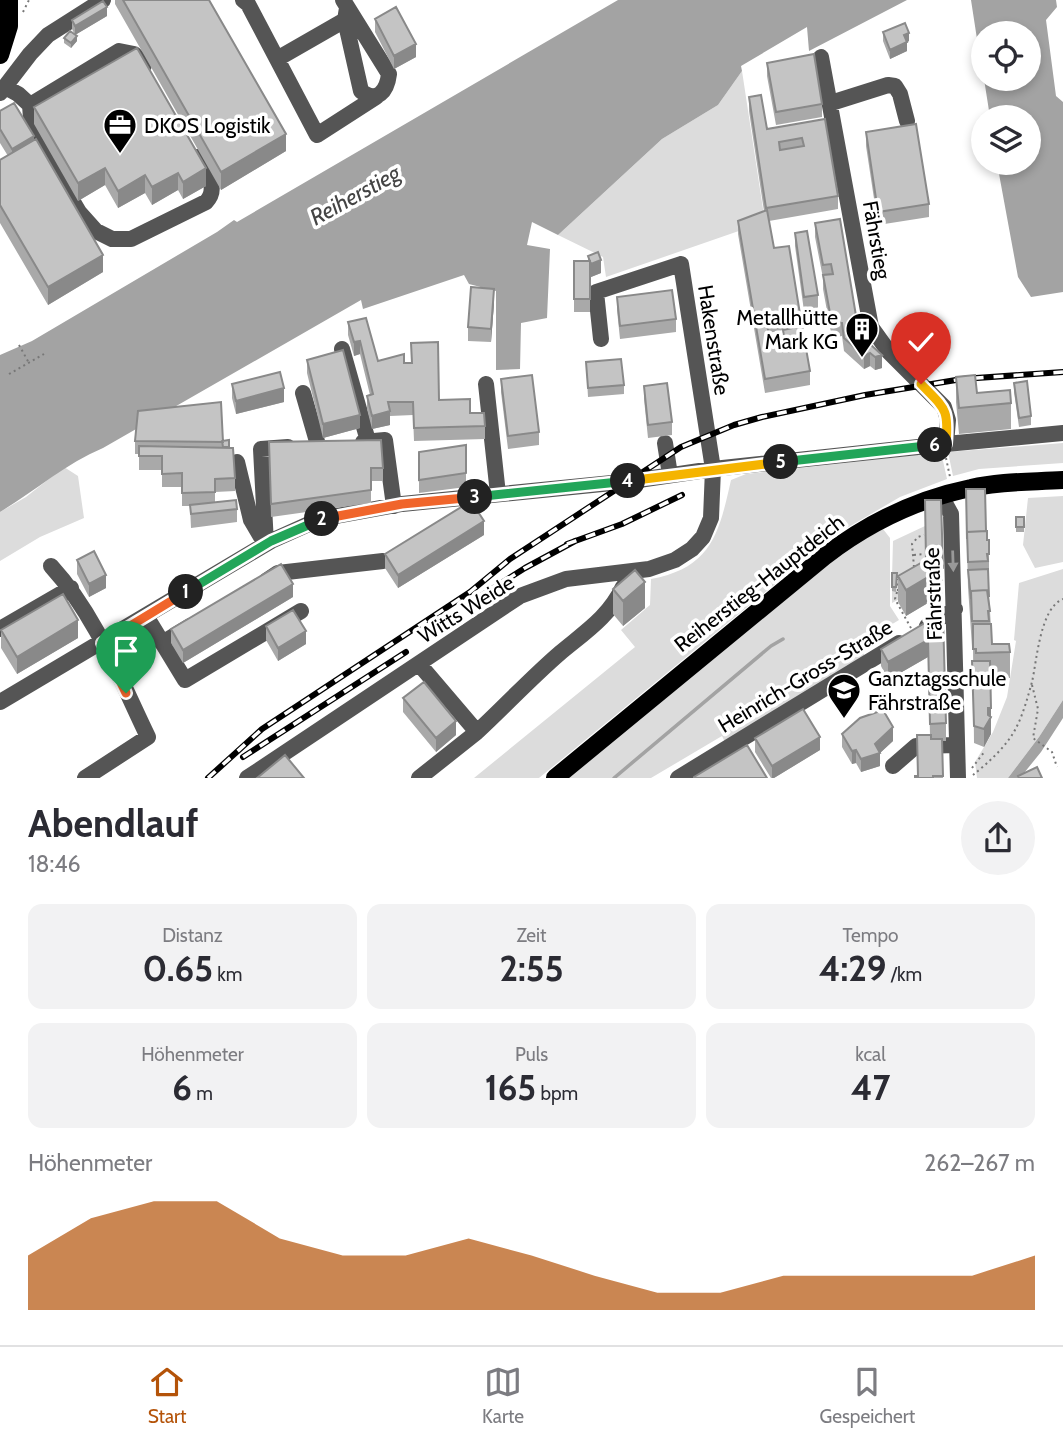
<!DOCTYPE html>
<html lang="de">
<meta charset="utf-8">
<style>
:root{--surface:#fff;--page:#f2f2f3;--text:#2b2b33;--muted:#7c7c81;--line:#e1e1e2;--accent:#b45309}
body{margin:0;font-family:Cabin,sans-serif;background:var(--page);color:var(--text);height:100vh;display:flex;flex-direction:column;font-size:26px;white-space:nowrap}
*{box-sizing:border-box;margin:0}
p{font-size:23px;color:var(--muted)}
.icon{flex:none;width:38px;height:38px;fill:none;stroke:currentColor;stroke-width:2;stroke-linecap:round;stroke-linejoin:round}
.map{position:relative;height:778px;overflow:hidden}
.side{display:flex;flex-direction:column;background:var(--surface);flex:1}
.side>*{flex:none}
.tools{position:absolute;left:971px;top:21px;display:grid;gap:14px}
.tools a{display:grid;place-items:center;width:70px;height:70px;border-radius:50%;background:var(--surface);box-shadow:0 4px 10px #0003;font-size:35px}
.pin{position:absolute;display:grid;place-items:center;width:60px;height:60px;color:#fff;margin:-72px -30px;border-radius:50% 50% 50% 0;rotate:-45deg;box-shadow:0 0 7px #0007}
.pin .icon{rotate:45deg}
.km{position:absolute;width:35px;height:35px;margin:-18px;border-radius:50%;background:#222;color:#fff;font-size:19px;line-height:35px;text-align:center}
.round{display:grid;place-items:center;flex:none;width:74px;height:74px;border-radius:37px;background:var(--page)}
.headline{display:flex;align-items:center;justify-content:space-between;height:119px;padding:0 28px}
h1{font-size:38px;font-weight:700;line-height:52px}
.figures{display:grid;grid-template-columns:repeat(3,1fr);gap:10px;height:119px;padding:7px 28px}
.figures div{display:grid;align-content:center;border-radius:14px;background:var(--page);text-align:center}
.figures b{font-size:35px;font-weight:700}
.figures small{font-size:19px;font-weight:400}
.figures p{font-size:19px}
.chart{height:196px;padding:14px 28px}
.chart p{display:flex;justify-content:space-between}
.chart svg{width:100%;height:126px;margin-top:7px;fill:var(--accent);opacity:.7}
.tabs{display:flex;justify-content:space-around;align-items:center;height:98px;border-top:2px solid var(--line);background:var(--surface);font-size:19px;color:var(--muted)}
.tabs a{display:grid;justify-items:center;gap:4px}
.tabs .selected{color:var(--accent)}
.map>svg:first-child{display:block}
.green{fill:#dcdcdc}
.water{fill:#a3a3a3}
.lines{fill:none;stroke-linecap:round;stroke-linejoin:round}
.stream{stroke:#a3a3a3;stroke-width:3.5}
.path{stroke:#777;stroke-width:2;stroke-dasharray:2 3.5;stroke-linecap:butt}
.minor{stroke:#555;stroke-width:16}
.major{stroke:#000;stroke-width:18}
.rail-casing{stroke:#000;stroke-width:6}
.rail{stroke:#fff;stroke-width:3.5;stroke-dasharray:10;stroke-linecap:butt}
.wall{fill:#a9a9a9;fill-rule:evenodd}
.shaded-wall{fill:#898989}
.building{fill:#c4c4c4;stroke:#898989;stroke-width:2;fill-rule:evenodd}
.oneway{fill:#999}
.split-1-casing{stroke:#fff;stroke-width:14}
.split-2-casing{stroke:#fff;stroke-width:14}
.split-3-casing{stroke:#fff;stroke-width:14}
.split-4-casing{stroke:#fff;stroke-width:14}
.split-5-casing{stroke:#fff;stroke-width:14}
.split-6-casing{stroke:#fff;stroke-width:14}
.split-7-casing{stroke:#fff;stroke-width:14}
.split-1{stroke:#f0652b;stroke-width:9}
.split-2{stroke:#22a559;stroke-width:9}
.split-3{stroke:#f0652b;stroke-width:9}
.split-4{stroke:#22a559;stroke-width:9}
.split-5{stroke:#f5b400;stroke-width:9}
.split-6{stroke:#22a559;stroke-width:9}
.split-7{stroke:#f5b400;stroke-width:9}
.labels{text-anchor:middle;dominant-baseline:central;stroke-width:7;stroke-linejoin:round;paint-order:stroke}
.poi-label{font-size:21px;fill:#000;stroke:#fff;text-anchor:start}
.street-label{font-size:21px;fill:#000;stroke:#fff}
.water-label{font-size:23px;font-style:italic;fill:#444;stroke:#fff}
</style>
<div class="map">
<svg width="1063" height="778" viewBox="0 0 1063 778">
<rect width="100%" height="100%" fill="#fff"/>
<path class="green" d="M 742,71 L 765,222 L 606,277 L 603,257 L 558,235 L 662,139 L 718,105 Z
M 1063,443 L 1063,463 L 979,469 L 953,476 L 948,452 Z
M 941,452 L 947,479 L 900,497 L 835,535 L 539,778 L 474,778 L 635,647 L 621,630 L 650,605 L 651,579 C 711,568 719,534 731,480 L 746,474 Z
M 64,467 L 78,476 L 84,518 L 40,537 L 0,561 L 0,512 L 26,497 Z
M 1063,496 L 1063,562 L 1035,568 L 1023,545 L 1028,498 Z
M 925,526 L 926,585 L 892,603 L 892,591 L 896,591 L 897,578 L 892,577 L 893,541 Z
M 883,529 L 890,538 L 890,606 L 899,620 L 859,644 L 866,658 L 725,742 L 722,736 L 651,778 L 566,778 L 849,548 Z
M 1063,569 L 1063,700 L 1039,737 L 1008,778 L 977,778 L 975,762 L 993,732 L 1007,697 L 1016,641 L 1014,640 L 1019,583 Z"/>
<path class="water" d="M 618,0 L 907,0 L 809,51 L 807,27 L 741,66 L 742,71 L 718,105 L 662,139 L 558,235 L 532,222 L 527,245 L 550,249 L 547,318 L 521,323 L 520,369 L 496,370 L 496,291 L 469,284 L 464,275 L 363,309 L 361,300 L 103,448 C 65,464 35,491 0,512 L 0,355 L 32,341 L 217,232 L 234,220 L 237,222 Z
M 971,0 L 1056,0 L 1057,7 L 1046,20 L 1056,96 L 1063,102 L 1063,292 L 1031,297 L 1018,277 L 997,163 L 1029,163 L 1029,117 L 990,117 L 984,79 L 1029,79 L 1029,33 L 984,33 L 983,78 Z
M 1063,700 L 1063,718 L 1041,752 L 1020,778 L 1008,778 L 1039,737 Z"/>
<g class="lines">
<path class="stream" d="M 614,778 L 771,646 L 783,639"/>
<path class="path" d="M 23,12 L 29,0
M 19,345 L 29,363
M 9,374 L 44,354
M 946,458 L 950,477
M 914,555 L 925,554
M 914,567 L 912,544 L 918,537 L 924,535
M 898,591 L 898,579
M 897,592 L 895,599 L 912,630
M 1032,685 L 1038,709 L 1033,738 L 1052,752 L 1057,767
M 972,768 L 985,751
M 973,775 C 988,763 1007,746 1016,728 C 1023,715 1028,696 1032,682 C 1037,660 1040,608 1063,599"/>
<path class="minor" d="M 243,0 L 248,4 L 317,135 L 376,97
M 343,0 L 389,74 C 387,91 377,104 361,91 L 345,20 L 347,8
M 821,57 L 871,327 L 889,352 L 944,407 L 948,420 L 946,444
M 277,59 L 345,20
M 5,87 L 18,94 L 30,105 L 119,51 L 134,54 L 144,65
M 0,93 L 30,54 L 48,35 L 103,0
M 831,103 L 888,85 L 895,86 L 900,94 L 907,121
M 30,105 L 32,132 L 79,212 L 96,231 L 112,239 L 131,239 L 206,202 C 220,187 205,172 197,157
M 342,349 L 368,441
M 486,384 L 498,494
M 303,393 L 318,445
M 363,442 L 385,440 L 394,506
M 665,443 L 670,475
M 237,462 L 251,520 L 264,542
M 941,496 L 951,514 L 958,778
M 266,544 L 261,449 L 288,447
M 51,566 C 95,614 120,679 148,737 L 85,778
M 266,581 L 278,573 L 383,561
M 146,616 L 185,680 L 301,611
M 927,626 L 955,609
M 0,629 L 71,588
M 162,643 L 190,626
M 0,702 L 271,541 L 320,519 L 402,504 L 632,481 L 713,469 L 946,444 L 1063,433
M 477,732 C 505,706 531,678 560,653 C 585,632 609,617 623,587
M 893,766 L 916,746 L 957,745
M 247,778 L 520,596 L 566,579 L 649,569 L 675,560 L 692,549 L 703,537 L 711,518 L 713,469 L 681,264 L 596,292 L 601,339
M 419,778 L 477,732 L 419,664
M 678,778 L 899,643"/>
<path class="major" d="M 0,55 L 9,26 L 9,0
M 555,778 L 825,556 C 868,523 917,499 971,488 C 1001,481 1033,482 1063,480"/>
<defs>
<path id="rail" d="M 567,544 L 622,524 L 682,495
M 473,601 L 525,568 L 575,541
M 243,757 L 406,652
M 208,778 L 262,729 L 470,592 L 510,559 L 681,447 L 734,425 L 762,417 L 865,395 L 962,379 L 1063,372"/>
</defs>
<use href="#rail" class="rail-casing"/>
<use href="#rail" class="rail"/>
</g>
<path class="wall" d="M 115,0 L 209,0 L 286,151 L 221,190 L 115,4 Z
M 107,16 L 75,35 L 72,29 L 72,20 Z
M 375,19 L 416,57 L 394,69 L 375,32 Z
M 883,32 L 909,41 L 907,42 L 907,51 L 890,59 L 883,41 Z
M 64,38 L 77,41 L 71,48 L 64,43 Z
M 767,63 L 822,104 L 822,117 L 776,125 L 767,76 Z
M 749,97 L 767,129 L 825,119 L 838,196 L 838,209 L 769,221 L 774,248 L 800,314 L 800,327 L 810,371 L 810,385 L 765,393 L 738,234 L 738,221 L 764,211 L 749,111 ZM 783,330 L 783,343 L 771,345 L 769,333 Z
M 34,107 L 206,186 L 183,199 L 178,190 L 152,205 L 145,193 L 118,208 L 105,185 L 78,201 L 34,124 Z
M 0,111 L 34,140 L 103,272 L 48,305 L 0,223 L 0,160 L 8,156 L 0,143 Z
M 866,132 L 929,204 L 929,217 L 878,225 L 866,146 Z
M 815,223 L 859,334 L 882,355 L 882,368 L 875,370 L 870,366 L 864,369 L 844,351 L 842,336 L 832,338 L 823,289 L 823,278 L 815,237 Z
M 795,233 L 818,295 L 818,309 L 804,311 L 795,246 Z
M 588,256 L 601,273 L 591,277 L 590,274 L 590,312 L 574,312 L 574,261 L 588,261 Z
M 617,297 L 676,319 L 676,332 L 620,339 L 617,310 Z
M 494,303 L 491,342 L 468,341 L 468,327 Z
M 348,322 L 378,361 L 404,363 L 439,400 L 470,413 L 485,426 L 485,439 L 414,441 L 413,415 L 390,416 L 390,425 L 372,429 L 367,409 L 367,396 L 370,395 L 360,354 L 354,356 L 348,335 Z
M 307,360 L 360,428 L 323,438 L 307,373 Z
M 586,362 L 624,385 L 624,394 L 588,397 Z
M 956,377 L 977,393 L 1011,403 L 1011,429 L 959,434 L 956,402 Z
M 501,379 L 539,432 L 539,445 L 508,449 L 501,392 Z
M 1014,383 L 1031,416 L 1031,425 L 1019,427 L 1014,392 Z
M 232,384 L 284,402 L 236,414 L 232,398 Z
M 644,386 L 672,422 L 672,435 L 648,438 L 644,399 Z
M 135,441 L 223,441 L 229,447 L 235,478 L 235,491 L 215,492 L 215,502 L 237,509 L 237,522 L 191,528 L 190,506 L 182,506 L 182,487 L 162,487 L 162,470 L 139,470 L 139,454 L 135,454 Z
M 269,442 L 383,468 L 383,481 L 371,481 L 371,503 L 271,517 Z
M 466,445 L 466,487 L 419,493 L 419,452 Z
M 925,500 L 943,594 L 906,616 L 898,602 L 898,576 L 925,560 Z
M 966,507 L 986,531 L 987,540 L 989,540 L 989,579 L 988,579 L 992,644 L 1010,652 L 1010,678 L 990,679 L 991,734 L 984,747 L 974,743 L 973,647 L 972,647 L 968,587 Z
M 1016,517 L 1024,517 L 1024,532 L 1016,532 Z
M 484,535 L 398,588 L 385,568 L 385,554 Z
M 77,560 L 106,588 L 89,597 L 77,574 Z
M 892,573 L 897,573 L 896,592 L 892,591 Z
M 613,589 L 645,608 L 623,626 L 613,614 Z
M 293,597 L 183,663 L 171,643 L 171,629 Z
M 940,614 L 946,723 L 946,741 L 942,741 L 943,778 L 915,778 L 917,776 L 930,735 L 928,657 L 888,680 L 881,666 L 881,649 Z
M 266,626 L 306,644 L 278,661 L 266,640 Z
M 1,630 L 78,638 L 17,674 L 1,648 Z
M 403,698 L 456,735 L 436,752 L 403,712 Z
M 842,734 L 893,741 L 880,753 L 880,766 L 861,772 L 856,763 L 852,764 L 842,747 Z
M 755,738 L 820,750 L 774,778 L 771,778 L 755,752 Z"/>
<path class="shaded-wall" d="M 107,7 L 107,16 L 75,35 L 75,26 Z
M 909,33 L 909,41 L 904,44 L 904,35 Z
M 77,36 L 77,41 L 71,48 L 71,43 Z
M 907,42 L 907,51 L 890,59 L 890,50 Z
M 416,44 L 416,57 L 394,69 L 394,56 Z
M 286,134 L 286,151 L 221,190 L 221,172 Z
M 34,136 L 34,149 L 12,162 L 12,149 Z
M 105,168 L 105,185 L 78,201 L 78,183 Z
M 206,168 L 206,186 L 183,199 L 183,182 Z
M 178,173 L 178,190 L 152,205 L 152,187 Z
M 145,175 L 145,193 L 118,208 L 118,191 Z
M 103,255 L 103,272 L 48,305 L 48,287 Z
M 601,260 L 601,273 L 591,277 L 591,264 Z
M 494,289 L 494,303 L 491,342 L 491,329 Z
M 360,341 L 360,354 L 354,356 L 354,342 Z
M 870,353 L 870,366 L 864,369 L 864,356 Z
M 882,355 L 882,368 L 875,370 L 875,357 Z
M 284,388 L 284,402 L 236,414 L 236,401 Z
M 390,411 L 390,425 L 372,429 L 372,416 Z
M 360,415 L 360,428 L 323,438 L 323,424 Z
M 484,521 L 484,535 L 398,588 L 398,575 Z
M 943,568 L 943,594 L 906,616 L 906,590 Z
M 106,575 L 106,588 L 89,597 L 89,584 Z
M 645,582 L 645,608 L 623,626 L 623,601 Z
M 293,584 L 293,597 L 183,663 L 183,650 Z
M 78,620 L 78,638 L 17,674 L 17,657 Z
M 306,631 L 306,644 L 278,661 L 278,648 Z
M 928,640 L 928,657 L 888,680 L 888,662 Z
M 988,708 L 991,708 L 991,734 L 984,747 L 984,729 Z
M 456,721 L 456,735 L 436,752 L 436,738 Z
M 893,727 L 893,741 L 880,753 L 880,766 L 861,772 L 861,759 Z
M 820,737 L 820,750 L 774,778 L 772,778 L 772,766 Z
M 856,750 L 856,763 L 852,764 L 852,751 Z"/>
<path class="building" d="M 123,0 L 209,0 L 286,134 L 221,172 Z
M 103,1 L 107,7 L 75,26 L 72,20 Z
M 396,7 L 416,44 L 394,56 L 375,19 Z
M 905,23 L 909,33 L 904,35 L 907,42 L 890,50 L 883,32 Z
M 70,31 L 77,36 L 71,43 L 64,38 Z
M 137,48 L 206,168 L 183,182 L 178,173 L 152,187 L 145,175 L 118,191 L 105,168 L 78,183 L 34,107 Z
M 814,54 L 822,104 L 776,112 L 767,63 Z
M 761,95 L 767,129 L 825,119 L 838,196 L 766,208 L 749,97 ZM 802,138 L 804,146 L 780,150 L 779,142 Z
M 14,103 L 34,136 L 12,149 L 0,129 L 0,111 Z
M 916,124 L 929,204 L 878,212 L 866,132 Z
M 36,139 L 103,255 L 48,287 L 0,205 L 0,160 Z
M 767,210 L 774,248 L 789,246 L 800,314 L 766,320 L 771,345 L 785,343 L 783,330 L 802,326 L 810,371 L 765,379 L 738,221 Z
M 840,219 L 859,334 L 882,355 L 875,357 L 870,353 L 864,356 L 844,338 L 842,323 L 832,324 L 823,275 L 833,274 L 831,264 L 823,265 L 815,223 Z
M 807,231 L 818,295 L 804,297 L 795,233 Z
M 598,252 L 601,260 L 591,264 L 588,256 Z
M 574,261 L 590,261 L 590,299 L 574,299 Z
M 471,287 L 494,289 L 491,329 L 468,327 Z
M 672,290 L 676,319 L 620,326 L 617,297 Z
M 366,318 L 378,361 L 404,354 L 404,363 L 412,363 L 411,343 L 438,342 L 439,400 L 470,399 L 470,413 L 484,413 L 485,426 L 414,428 L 413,402 L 388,402 L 390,411 L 372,416 L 367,396 L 373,394 L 360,341 L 354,342 L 348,322 Z
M 343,350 L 360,415 L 323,424 L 307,360 Z
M 621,359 L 624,385 L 588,388 L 586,362 Z
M 280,372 L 284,388 L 236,401 L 232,384 Z
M 532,375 L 539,432 L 508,436 L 501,379 Z
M 975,375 L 977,393 L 1010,390 L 1011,403 L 959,408 L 956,377 Z
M 1027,381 L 1031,416 L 1019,418 L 1014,383 Z
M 667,383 L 672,422 L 648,425 L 644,386 Z
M 221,402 L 223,442 L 135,441 L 138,411 Z
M 229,440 L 229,447 L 223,447 L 222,441 Z
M 381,440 L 383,468 L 371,468 L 371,490 L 271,504 L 269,442 Z
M 466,445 L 466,473 L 419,480 L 419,452 Z
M 139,446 L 233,448 L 235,478 L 215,479 L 215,492 L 182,493 L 182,473 L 162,474 L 162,456 L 139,456 Z
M 966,489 L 985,489 L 986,531 L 967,532 L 967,539 Z
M 236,500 L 237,509 L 191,514 L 190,505 Z
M 925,500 L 941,500 L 943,568 L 906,590 L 898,576 L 926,560 Z
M 471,501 L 484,521 L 398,575 L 385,554 Z
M 1016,517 L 1024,517 L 1024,527 L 1016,527 Z
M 987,531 L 987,540 L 989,540 L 989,554 L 987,554 L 988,561 L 968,562 L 967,532 Z
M 94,551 L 106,575 L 89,584 L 77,560 Z
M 281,564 L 293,584 L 183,650 L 171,629 Z
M 988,569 L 989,597 L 987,590 L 971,591 L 971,599 L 968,570 Z
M 635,570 L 645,582 L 623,601 L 613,589 Z
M 892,573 L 897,573 L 896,587 L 892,587 Z
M 987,590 L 990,611 L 988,611 L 989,621 L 972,621 L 971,591 Z
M 63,594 L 78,620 L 17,657 L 1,630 Z
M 293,610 L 306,631 L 278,648 L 266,626 Z
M 940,614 L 943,616 L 946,723 L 930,724 L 928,640 L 888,662 L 881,649 Z
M 973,624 L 991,624 L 992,644 L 1009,644 L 1010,652 L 976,653 L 976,649 L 973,649 Z
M 972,661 L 990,661 L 991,708 L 988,708 L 988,715 L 991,717 L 984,729 L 974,726 Z
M 424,682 L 456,721 L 436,738 L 403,698 Z
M 803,709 L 820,737 L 772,766 L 755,738 Z
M 883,710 L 893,727 L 875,744 L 880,753 L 861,759 L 856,750 L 852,751 L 842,734 L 860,718 Z
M 917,735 L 931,735 L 931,739 L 942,739 L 943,776 L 933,776 L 933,778 L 915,778 L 915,776 L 918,776 Z
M 747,745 L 767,778 L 694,778 L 694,777 Z
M 285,755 L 304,778 L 257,778 Z
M 1037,767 L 1042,778 L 1019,778 L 1018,776 Z"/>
<defs><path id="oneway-solid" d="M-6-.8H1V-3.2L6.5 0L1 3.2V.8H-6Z" transform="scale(1.75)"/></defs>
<use class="oneway" href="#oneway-solid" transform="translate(953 561) rotate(88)"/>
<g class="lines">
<defs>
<path id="split-1" d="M 126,693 L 102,643 L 186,592"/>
<path id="split-2" d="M 186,592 L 271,541 L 322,519"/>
<path id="split-3" d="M 322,519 L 402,504 L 475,497"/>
<path id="split-4" d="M 475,497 L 628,481"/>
<path id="split-5" d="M 628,481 L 781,462"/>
<path id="split-6" d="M 781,462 L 935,445"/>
<path id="split-7" d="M 921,384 C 945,409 949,408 946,444 L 935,445"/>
</defs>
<use href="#split-1" class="split-1-casing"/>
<use href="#split-2" class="split-2-casing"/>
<use href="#split-3" class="split-3-casing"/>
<use href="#split-4" class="split-4-casing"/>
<use href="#split-5" class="split-5-casing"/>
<use href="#split-6" class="split-6-casing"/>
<use href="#split-7" class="split-7-casing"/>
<use href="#split-1" class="split-1"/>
<use href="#split-2" class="split-2"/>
<use href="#split-3" class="split-3"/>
<use href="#split-4" class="split-4"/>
<use href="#split-5" class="split-5"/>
<use href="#split-6" class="split-6"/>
<use href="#split-7" class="split-7"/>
</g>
<defs>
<symbol id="office-pin" viewBox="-11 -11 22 30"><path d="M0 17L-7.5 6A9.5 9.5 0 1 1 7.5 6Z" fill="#000" stroke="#fff"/><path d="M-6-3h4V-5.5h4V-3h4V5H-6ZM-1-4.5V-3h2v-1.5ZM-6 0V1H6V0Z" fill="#fff"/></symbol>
<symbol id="building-pin" viewBox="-11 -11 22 30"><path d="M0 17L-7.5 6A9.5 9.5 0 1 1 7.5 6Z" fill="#000" stroke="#fff"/><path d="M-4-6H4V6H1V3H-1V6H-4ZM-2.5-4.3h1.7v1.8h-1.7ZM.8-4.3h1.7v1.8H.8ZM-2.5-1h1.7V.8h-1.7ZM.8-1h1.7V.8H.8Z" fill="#fff"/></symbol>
<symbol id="school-pin" viewBox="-11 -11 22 30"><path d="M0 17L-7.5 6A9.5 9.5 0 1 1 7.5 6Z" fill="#000" stroke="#fff"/><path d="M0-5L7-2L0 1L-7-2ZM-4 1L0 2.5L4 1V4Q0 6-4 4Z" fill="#fff"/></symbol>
</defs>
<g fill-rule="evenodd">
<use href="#office-pin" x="101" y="106" width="38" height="52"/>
<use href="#building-pin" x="843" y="310" width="38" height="52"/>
<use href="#school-pin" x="825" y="671" width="38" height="52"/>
</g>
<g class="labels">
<g class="poi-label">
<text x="144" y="125">DKOS Logistik</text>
<text x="838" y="317" text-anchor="end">Metallhütte<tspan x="838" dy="24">Mark KG</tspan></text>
<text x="868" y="678">Ganztagsschule<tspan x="868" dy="24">Fährstraße</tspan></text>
</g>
<g class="street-label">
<text transform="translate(877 240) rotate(80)">Fährstieg</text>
<text transform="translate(714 340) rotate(81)">Hakenstraße</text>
<text transform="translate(759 583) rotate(-38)">Reiherstieg-Hauptdeich</text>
<text transform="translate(933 594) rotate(-92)">Fährstraße</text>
<text transform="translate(466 609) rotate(-32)">Witts Weide</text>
<text transform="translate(805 676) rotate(-31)">Heinrich-Gross-Straße</text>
</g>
<g class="water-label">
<text transform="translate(355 195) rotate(-29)">Reiherstieg</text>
</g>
</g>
</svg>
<div class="tools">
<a><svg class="icon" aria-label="locate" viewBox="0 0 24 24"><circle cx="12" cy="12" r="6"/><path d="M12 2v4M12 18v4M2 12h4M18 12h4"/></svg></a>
<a><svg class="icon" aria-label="layers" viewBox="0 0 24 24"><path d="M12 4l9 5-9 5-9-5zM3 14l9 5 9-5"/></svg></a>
</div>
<div class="pin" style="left:126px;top:693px;background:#1e9e55"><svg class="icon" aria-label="arrive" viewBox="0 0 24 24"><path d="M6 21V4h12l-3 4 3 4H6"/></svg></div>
<div class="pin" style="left:921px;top:384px;background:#d93025"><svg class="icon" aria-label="check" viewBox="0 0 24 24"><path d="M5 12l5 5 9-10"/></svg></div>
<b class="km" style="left:186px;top:592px">1</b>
<b class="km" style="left:322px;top:519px">2</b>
<b class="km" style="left:475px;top:497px">3</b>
<b class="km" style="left:628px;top:481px">4</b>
<b class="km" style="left:781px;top:462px">5</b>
<b class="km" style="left:935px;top:445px">6</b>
</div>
<section class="side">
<div class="headline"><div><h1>Abendlauf</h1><p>18:46</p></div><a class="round"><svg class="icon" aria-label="share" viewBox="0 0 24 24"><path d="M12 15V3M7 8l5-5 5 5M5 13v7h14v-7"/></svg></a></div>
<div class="figures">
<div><p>Distanz</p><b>0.65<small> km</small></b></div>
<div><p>Zeit</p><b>2:55</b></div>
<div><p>Tempo</p><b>4:29<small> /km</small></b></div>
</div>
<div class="figures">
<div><p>Höhenmeter</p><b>6<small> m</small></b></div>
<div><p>Puls</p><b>165<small> bpm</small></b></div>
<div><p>kcal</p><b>47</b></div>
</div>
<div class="chart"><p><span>Höhenmeter</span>262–267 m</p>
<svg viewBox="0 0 160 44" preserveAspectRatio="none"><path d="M0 44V25L10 12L20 6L30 6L40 19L50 25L60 25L70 19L80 25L90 32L100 38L110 38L120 32L130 32L140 32L150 32L160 25V44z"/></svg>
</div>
</section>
<nav class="tabs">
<a class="selected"><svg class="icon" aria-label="home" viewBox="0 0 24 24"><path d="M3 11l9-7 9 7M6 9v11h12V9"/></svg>Start</a>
<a><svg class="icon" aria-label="map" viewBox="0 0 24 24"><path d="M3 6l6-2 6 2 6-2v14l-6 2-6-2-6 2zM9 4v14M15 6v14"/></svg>Karte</a>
<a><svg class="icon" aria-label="saved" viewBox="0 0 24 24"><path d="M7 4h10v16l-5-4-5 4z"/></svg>Gespeichert</a>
</nav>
